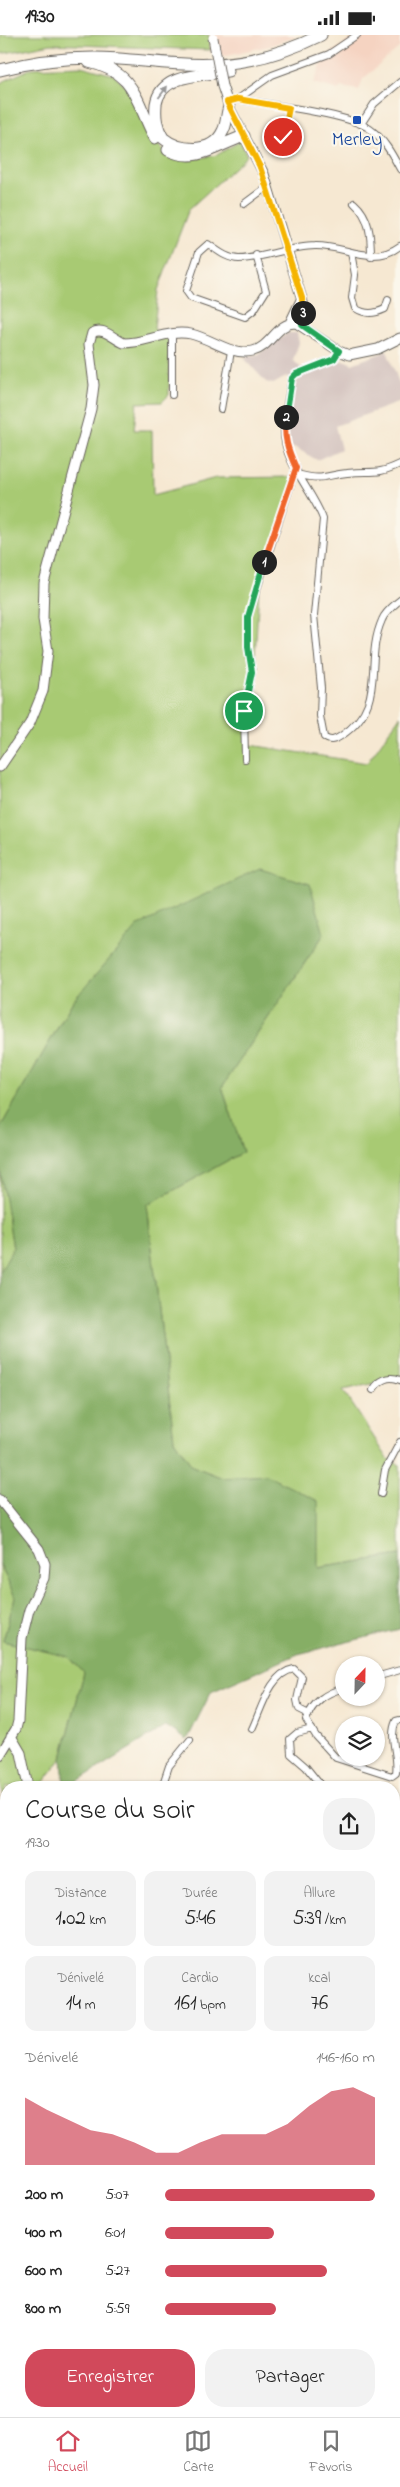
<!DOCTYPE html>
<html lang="fr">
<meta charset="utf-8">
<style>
:root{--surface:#fff;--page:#f2f2f2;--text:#222;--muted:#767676;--line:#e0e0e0;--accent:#d1495b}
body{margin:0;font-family:"Indie Flower",sans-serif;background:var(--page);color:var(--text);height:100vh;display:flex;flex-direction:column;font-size:19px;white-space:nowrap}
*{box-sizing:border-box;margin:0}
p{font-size:16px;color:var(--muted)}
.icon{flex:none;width:28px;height:28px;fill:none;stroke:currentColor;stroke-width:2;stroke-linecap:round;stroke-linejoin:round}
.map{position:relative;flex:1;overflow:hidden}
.drawer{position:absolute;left:0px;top:1746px;width:400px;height:636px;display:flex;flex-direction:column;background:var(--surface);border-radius:20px 20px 0 0;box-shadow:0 1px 4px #0004}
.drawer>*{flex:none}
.needle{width:32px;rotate:22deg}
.tools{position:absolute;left:335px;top:1621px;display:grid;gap:10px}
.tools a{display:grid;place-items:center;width:50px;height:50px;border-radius:50%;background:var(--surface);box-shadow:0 1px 4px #0004;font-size:25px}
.pin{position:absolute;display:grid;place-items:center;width:42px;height:42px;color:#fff;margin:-21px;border:2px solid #fff;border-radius:50%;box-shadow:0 1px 5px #0007}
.km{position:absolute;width:25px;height:25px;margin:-12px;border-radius:50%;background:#222;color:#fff;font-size:14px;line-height:25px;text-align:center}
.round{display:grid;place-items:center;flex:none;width:52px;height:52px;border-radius:20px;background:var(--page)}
.summary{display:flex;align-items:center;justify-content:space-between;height:85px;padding:0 25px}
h1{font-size:28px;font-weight:600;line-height:38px}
.metrics{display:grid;grid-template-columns:repeat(3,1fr);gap:8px;height:85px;padding:5px 25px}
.metrics div{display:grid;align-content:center;border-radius:12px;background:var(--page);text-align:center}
.metrics b{font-size:21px;font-weight:600}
.metrics small{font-size:14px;font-weight:400}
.metrics p{font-size:14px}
.chart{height:140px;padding:10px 25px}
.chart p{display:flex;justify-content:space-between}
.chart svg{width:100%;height:90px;margin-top:5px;fill:var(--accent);opacity:.7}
.primary-button{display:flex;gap:10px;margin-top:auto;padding:10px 25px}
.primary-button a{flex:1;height:58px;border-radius:20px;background:var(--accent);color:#fff;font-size:20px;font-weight:600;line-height:58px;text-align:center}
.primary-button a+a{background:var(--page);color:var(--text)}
ul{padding:0 25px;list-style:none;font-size:16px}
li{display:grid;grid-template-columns:80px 60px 1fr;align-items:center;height:38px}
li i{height:12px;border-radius:6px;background:var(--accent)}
.status{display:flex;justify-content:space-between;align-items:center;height:35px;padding:0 25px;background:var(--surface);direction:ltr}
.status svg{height:14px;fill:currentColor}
.tabs{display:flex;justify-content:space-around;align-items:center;height:70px;border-top:1px solid var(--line);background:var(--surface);font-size:14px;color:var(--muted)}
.tabs a{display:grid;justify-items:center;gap:2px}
.tabs .selected{color:var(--accent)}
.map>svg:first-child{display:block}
.built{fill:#f5d3c1}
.industrial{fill:#d1c0bc}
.green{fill:#a8ca73;stroke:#627348}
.forest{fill:#86ae65;stroke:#516540}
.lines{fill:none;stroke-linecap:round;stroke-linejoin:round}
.stream{stroke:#68b1e0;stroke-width:1}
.street-casing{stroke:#68635c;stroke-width:8}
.secondary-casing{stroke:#68635c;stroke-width:11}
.highway-casing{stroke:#68635c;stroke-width:13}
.street{stroke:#fff;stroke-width:6}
.secondary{stroke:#fff;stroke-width:9}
.highway{stroke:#fff;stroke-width:11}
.secondary-bridge-casing{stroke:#68635c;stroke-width:11;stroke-linecap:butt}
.secondary-bridge{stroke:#fff;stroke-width:9}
.oneway{fill:#999}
.split-1-casing{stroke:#fff;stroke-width:10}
.split-2-casing{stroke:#fff;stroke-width:10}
.split-3-casing{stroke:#fff;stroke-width:10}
.split-4-casing{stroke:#fff;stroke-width:10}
.split-5-casing{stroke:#fff;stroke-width:10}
.split-1{stroke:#22a559;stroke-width:6}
.split-2{stroke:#f0652b;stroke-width:6}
.split-3{stroke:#22a559;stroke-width:6}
.split-4{stroke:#f5b400;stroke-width:6}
.split-5{stroke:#f5b400;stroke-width:6}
.transit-dot{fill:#1a4fb4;stroke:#fbf7ec;stroke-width:2}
.labels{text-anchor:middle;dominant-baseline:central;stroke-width:4.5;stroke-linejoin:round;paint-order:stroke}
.transit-label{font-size:20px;fill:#164399;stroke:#fbf7ec}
</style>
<div class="status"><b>19:30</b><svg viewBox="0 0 49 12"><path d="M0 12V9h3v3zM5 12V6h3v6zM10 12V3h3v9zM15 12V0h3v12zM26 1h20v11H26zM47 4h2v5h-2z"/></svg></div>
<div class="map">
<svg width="400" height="2382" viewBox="0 0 400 2382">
<rect width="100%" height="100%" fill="#fbf7ec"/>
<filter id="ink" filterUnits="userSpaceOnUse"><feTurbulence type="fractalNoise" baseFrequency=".02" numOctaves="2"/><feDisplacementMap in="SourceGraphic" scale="10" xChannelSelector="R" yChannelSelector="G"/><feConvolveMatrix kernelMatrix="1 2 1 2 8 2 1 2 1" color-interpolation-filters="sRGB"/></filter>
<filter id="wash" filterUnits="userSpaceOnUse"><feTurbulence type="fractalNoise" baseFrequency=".0096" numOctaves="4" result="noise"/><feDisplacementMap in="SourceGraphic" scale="20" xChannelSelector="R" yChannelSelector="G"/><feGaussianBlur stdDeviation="1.12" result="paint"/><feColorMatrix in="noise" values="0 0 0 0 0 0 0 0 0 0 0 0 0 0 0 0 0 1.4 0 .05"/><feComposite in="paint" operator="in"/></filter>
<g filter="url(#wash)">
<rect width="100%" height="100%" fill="#f6e8d2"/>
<path class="built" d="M 209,0 L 298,0 L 269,11 L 222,21 L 210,15 Z
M 357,0 L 400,0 L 400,12 L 363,44 L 359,55 L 341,52 L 338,55 L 314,48 L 324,23 Z"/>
<path class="industrial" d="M 288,298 L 297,298 L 299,308 L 293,325 L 306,338 L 344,325 L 352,329 L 387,316 L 400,350 L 400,367 L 335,391 L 341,414 L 317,425 L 296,413 L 291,413 L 287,393 L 294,348 L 288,341 L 273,349 L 266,347 L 244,323 L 259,319 Z"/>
<path class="green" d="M 0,0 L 209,0 L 210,15 L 51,9 L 0,19 Z
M 81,31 L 114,40 L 132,58 L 149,101 L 166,118 L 188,125 L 217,120 L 240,106 L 247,121 L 189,174 L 158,255 L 154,294 L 169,302 L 169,360 L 162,367 L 137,368 L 134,395 L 152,395 L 153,460 L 216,443 L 295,442 L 259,552 L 250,710 L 367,728 L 400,681 L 400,1343 L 343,1355 L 388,1424 L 400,1430 L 400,1520 L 317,1533 L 266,1440 L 223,1443 L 192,1431 L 174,1405 L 147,1170 L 243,1117 L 222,1052 L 324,899 L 73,966 L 0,1093 L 0,48 L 32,33 Z
M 0,1134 L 13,1213 L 0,1237 Z
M 0,1529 L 15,1562 L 3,1606 L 69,1622 L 84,1638 L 62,1723 L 40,1752 L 6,1752 L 6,1764 L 0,1752 Z
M 0,1946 L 6,1950 L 6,2376 L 394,2376 L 394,2258 L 400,2256 L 400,2382 L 0,2382 Z"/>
<path class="forest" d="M 260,834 L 310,849 L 324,899 L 222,1052 L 243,1117 L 147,1170 L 174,1405 L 192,1431 L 223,1443 L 266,1440 L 318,1466 L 318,1533 L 400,1520 L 400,1594 L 298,1619 L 211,1657 L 187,1705 L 166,1691 L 68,1752 L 64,1752 L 62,1723 L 84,1638 L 69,1622 L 3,1606 L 15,1562 L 0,1529 L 0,1237 L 13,1213 L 0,1134 L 0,1093 L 73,966 L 139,890 Z"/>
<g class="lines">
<path class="stream" d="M 399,2288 L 400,2296
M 400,2337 L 395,2354 L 400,2375"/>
</g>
</g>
<g filter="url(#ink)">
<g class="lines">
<defs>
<path id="street" d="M 238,64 L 272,40 L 329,19 L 357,0
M 227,67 L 238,64 C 268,70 347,78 370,94 C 384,104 392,119 400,134
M 361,89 L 374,69 L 400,47
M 283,102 L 289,73
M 354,168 C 370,182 371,201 371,222
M 244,169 L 268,151
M 351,217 L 355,240 L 352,263 L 355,273 C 366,280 374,279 385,274 L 388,265
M 256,220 L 266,256 L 254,275 L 245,282 L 191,263 L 186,256 L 199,217 L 208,209 C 217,215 227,224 239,224 C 260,224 291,211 315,211 C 345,210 372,232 400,211
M 339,316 L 334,324 L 296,339 L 292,343 C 289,360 284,379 284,397 C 284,428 313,456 323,484 L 314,580 L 321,653 L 320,681 L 324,702 C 330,707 335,705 341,701 C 389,669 363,628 382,585 C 385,577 393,571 400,565
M 172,360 L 172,298
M 221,374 L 231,316
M 301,440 C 323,446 326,440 347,438 C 372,435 375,441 400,429
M 245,724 L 244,676 L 252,637 L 248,612 L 248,582 L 296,433
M 373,1355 C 379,1345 389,1340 400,1345
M 381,1459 L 385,1435 L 400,1407
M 376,1642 L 400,1635
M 344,1653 C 326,1658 313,1666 306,1685 L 316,1701 L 336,1723 L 392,1741 L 396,1738 C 399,1720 388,1703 396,1686 L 400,1685
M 252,1694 C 262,1673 270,1638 294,1634 L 302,1642 L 297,1665 L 299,1674 L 309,1679
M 312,1694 L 297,1698 L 290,1704 L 291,1719 L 306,1732 L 322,1752
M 162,1752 L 169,1731 L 190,1705
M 0,1923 L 6,1932
M 394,2078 L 400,2081
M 0,2083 L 6,2100
M 394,2155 L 400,2158
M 394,2255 L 400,2253
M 0,2296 L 6,2294
M 194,2382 L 195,2376"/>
<path id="secondary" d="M 222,51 L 229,72 L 264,139 L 304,271 L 302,290
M 290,288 L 302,263
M 0,732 L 30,688 L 43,656 L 48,616 L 43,584 L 44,548 L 91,374 L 94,350 L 89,309 L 92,298 C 104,291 113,304 124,308 C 146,308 169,294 191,299 C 213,304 230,321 253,316 C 271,312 277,287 296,288 L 339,316 L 349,320 L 378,314 L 400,303
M 0,1465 L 39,1514 L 45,1529 L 44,1543 L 29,1575 L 22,1603 L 18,1686 L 16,1694 L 0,1720
M 11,1701 L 21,1718 L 28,1752
M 394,2139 L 400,2139"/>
<path id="highway" d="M 89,27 C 136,37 136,67 155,103
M 0,35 C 30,27 62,23 94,23 C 135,23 175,32 216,29 C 253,27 287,17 321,0
M 228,36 C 205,41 161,37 156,69 C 155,82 156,91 163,103 C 179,116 212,120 223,96 C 227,89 226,80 229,72
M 168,115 C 197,129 217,110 244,101"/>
</defs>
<use href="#street" class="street-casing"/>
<use href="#secondary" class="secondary-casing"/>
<use href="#highway" class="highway-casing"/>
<use href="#street" class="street"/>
<use href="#secondary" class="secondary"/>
<use href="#highway" class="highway"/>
<defs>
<path id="secondary-bridge" d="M 213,3 L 222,51"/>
</defs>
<use href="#secondary-bridge" class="secondary-bridge-casing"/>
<use href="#secondary-bridge" class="secondary-bridge"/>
</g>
<defs><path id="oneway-solid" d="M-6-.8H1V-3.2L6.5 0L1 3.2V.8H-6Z" transform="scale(1.25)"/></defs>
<use class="oneway" href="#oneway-solid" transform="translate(163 57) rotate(-53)"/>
</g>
<g class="lines" filter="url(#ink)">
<defs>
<path id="split-1" d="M 244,676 L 252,637 L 248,612 L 248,582 L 264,527"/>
<path id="split-2" d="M 264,527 L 296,433 C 288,415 283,402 286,382"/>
<path id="split-3" d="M 286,382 L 292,343 L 296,339 L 334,324 L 339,316 L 302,290 L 303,278"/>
<path id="split-4" d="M 260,132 L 302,263 L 303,278"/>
<path id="split-5" d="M 260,132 L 227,67 L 238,64 L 289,73 L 283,102"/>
</defs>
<use href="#split-1" class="split-1-casing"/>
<use href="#split-2" class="split-2-casing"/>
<use href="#split-3" class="split-3-casing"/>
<use href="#split-4" class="split-4-casing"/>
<use href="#split-5" class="split-5-casing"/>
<use href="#split-1" class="split-1"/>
<use href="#split-2" class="split-2"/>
<use href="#split-3" class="split-3"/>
<use href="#split-4" class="split-4"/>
<use href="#split-5" class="split-5"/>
</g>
<rect class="transit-dot" x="352" y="80" width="10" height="10" rx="2.5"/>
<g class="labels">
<g class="transit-label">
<text x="357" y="105">Merley</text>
</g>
</g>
</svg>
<div class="tools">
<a><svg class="needle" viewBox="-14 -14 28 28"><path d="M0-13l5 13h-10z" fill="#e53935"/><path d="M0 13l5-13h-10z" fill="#767676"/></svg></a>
<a><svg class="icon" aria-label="layers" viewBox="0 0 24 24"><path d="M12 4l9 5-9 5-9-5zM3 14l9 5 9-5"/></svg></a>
</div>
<div class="pin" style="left:244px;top:676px;background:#1e9e55"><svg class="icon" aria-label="arrive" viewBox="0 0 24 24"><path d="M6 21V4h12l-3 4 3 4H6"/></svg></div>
<div class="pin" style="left:283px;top:102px;background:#d93025"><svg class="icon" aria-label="check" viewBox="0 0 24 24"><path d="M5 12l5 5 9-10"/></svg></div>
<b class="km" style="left:264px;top:527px">1</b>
<b class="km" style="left:286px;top:382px">2</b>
<b class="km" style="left:303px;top:278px">3</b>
<section class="drawer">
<div class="summary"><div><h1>Course du soir</h1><p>19:30</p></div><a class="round"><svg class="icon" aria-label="share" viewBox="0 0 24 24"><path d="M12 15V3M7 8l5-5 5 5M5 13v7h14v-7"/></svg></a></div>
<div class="metrics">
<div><p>Distance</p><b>1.02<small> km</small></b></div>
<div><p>Durée</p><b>5:46</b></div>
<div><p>Allure</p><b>5:39<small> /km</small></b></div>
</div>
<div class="metrics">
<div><p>Dénivelé</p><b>14<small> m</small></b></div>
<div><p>Cardio</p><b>161<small> bpm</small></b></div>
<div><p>kcal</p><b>76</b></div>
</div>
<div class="chart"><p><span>Dénivelé</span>146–160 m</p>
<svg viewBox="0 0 160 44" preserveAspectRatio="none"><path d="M0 44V11L10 17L20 22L30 27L40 29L50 33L60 38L70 38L80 33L90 29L100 29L110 29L120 24L130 15L140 8L150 6L160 11V44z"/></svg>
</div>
<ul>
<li><b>200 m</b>5:07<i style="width:100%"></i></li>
<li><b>400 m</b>6:01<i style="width:52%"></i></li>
<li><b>600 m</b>5:27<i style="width:77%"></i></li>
<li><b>800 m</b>5:59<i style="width:53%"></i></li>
</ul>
<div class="primary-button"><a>Enregistrer</a><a>Partager</a></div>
</section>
</div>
<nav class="tabs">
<a class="selected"><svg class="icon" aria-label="home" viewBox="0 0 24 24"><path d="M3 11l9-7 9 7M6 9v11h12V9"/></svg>Accueil</a>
<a><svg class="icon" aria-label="map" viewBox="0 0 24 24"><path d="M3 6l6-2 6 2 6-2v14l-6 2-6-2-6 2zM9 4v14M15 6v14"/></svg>Carte</a>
<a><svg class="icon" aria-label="saved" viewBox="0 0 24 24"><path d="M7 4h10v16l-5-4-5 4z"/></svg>Favoris</a>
</nav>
